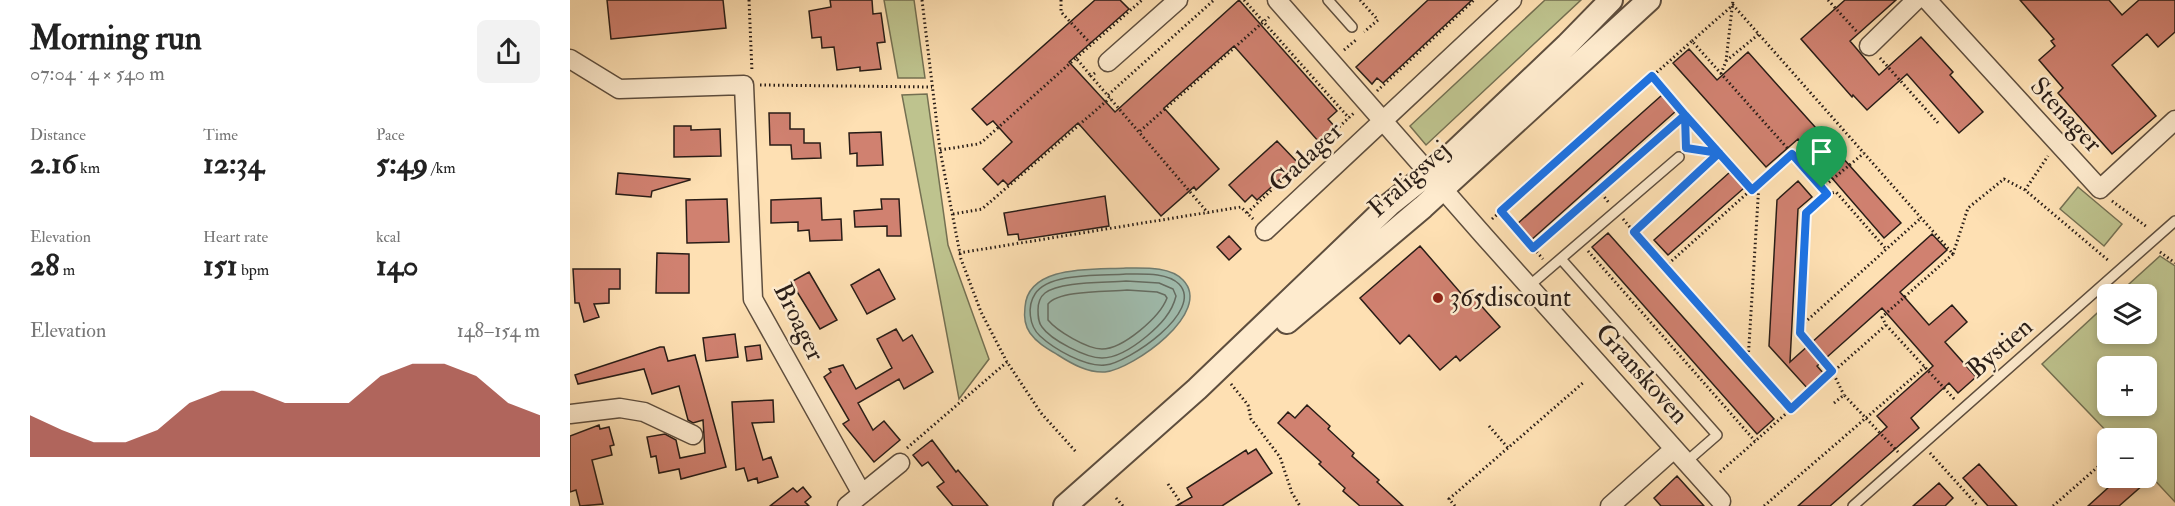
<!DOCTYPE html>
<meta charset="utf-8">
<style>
:root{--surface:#fff;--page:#f2f2f2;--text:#222;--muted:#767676;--accent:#8f2418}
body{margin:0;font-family:"IM FELL Double Pica",serif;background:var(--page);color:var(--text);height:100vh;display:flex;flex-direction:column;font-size:22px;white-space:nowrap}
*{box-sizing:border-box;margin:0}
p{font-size:20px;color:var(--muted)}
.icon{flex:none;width:33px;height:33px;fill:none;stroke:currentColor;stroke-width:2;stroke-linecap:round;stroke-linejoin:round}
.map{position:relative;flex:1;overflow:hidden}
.panel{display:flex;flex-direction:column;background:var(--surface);width:570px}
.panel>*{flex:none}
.fabs{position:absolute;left:1527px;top:284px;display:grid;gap:12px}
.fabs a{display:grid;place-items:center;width:60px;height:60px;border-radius:9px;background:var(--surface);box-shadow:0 3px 9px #0003;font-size:30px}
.pin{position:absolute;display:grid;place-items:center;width:51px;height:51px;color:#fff;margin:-62px -26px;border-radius:50% 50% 50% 0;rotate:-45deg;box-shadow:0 0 6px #0007}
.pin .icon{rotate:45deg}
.round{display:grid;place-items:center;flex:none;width:63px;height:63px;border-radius:9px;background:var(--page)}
.head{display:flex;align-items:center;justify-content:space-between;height:102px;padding:0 30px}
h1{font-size:33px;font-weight:800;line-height:45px}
.figures{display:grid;grid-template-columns:repeat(3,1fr);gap:9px;height:102px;padding:6px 30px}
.figures div{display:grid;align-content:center}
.figures b{font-size:30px;font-weight:800}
.figures small{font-size:16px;font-weight:400}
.figures p{font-size:16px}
.chart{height:168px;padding:12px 30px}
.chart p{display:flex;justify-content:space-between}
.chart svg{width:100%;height:108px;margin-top:6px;fill:var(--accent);opacity:.7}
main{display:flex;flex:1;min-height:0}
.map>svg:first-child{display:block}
.green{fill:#bec38e;stroke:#747052;stroke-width:1.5;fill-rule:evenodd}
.water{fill:#a0bdaf;stroke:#707d72;stroke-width:1.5}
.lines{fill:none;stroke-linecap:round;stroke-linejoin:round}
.shore{stroke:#646d63;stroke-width:1.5}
.building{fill:#d08170;stroke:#291d17;stroke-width:1.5}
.service-casing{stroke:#5e4e3e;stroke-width:12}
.minor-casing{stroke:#5e4e3e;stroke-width:21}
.tertiary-casing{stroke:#5e4e3e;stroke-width:26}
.path{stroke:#291d17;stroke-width:3;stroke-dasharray:1.5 3;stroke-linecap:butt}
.service{stroke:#feebce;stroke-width:9}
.minor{stroke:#feebce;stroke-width:18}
.tertiary{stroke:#feebce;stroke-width:22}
.route-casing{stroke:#fff;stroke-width:12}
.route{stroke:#1a73e8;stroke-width:8}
.poi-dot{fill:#8f2418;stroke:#feebce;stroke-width:2}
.labels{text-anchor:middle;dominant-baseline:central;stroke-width:5;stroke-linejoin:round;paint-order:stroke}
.street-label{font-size:26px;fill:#291d17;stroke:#feebce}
.poi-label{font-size:26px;fill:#291d17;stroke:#feebce;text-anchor:start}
</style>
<main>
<section class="panel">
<div class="head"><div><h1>Morning run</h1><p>07:04 · 4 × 540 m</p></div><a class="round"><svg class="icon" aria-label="share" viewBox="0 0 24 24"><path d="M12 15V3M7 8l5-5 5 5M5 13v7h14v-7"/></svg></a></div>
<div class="figures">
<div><p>Distance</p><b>2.16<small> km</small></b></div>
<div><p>Time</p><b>12:34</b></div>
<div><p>Pace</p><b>5:49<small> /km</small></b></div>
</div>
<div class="figures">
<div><p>Elevation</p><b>28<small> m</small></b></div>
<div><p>Heart rate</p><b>151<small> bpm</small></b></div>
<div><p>kcal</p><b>140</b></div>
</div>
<div class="chart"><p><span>Elevation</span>148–154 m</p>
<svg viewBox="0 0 160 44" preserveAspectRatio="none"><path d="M0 44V27L10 33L20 38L30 38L40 33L50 22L60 17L70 17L80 22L90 22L100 22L110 11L120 6L130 6L140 11L150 22L160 27V44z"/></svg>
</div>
</section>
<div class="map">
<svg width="1605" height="506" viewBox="0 0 1605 506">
<rect width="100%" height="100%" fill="#fee0b3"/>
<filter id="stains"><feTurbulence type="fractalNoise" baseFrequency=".00333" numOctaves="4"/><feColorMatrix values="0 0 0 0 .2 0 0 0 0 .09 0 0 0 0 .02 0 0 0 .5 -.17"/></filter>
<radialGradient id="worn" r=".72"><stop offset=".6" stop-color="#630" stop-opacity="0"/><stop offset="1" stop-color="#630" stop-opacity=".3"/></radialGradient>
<path class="green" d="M 314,0 L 344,0 L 355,78 L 328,78 Z
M 975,0 L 1011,0 L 856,145 L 840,126 Z
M 357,94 L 378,245 L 419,359 L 389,399 L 332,95 Z
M 1508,187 L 1552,224 L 1534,246 L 1490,209 Z
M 1590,256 L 1605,266 L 1605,502 L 1577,472 L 1576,438 L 1543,438 L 1472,364 L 1537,304 L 1538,333 L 1576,333 L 1576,294 L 1548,294 ZM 1538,366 L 1576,366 L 1576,405 L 1538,405 Z"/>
<path class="water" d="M 556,268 C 573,268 600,266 613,280 C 644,312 563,369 535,372 C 518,373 502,364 488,355 C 478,349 467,343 460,333 C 455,326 454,315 455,307 C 458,264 525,270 556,268 Z"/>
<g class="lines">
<path class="shore" d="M 556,274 C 572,274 597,272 609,284 C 635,311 558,363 535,365 C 515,367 484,349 470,336 C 459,326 457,306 465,294 C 479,272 532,276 556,274 Z
M 556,281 L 589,283 L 603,289 L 606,296 C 602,313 590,325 577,336 C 565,346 548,358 532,358 C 516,358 481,340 472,327 C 468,322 468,316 468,310 C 468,303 470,297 475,293 C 490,281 536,283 556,281 Z
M 557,290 L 587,292 L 595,295 L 597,298 C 590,317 553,349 532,349 C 517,349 487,331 478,320 L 478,304 C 489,290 539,292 557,290 Z"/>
</g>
<path class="building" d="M 37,0 L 153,0 L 156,28 L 41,39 Z
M 260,0 L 302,0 L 303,14 L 311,13 L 315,42 L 307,43 L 311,69 L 290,71 L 290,67 L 267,70 L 264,47 L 252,48 L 251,37 L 242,38 L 239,11 L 261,7 Z
M 525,0 L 550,0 L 559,9 L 499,62 L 545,112 L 669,0 L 767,111 L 758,119 L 765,127 L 749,142 L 664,46 L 594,108 L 649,169 L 626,190 L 624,187 L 591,216 L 508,123 L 438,185 L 433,180 L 428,185 L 413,169 L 442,142 L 423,121 L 417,125 L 402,109 Z
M 858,0 L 902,0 L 813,83 L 807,78 L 802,84 L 786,67 Z
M 1275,0 L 1326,0 L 1280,41 L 1309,75 L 1351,37 L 1383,72 L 1380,75 L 1413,112 L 1389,133 L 1337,74 L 1297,110 L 1283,95 L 1282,97 L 1231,39 Z
M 1450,0 L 1539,0 L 1552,15 L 1569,0 L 1605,0 L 1605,32 L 1588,47 L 1577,34 L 1542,65 L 1586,116 L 1542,154 L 1488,93 L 1493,88 L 1469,60 L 1485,46 L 1481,41 L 1484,39 Z
M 1119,49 L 1147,80 L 1178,52 L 1331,223 L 1314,238 L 1228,139 L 1196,167 L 1103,63 Z
M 1092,95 L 1106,111 L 960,241 L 946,225 Z
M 199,113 L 220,113 L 220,129 L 234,129 L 234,143 L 250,143 L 251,158 L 222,159 L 221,145 L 200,145 Z
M 104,126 L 121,126 L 121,130 L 150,129 L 151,156 L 104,157 Z
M 311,132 L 313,165 L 287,166 L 287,153 L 280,154 L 279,133 Z
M 707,141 L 728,163 L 687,200 L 682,195 L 675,202 L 659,185 Z
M 1160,172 L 1174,188 L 1098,255 L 1084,240 Z
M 48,173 L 120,179 L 120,180 L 82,191 L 81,197 L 46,194 Z
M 1228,181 L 1242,197 L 1228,209 L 1220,362 L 1362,234 L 1377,250 L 1330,292 L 1359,325 L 1382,305 L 1397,322 L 1375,342 L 1406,377 L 1388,393 L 1379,383 L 1341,418 L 1349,428 L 1260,506 L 1228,506 L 1317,427 L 1307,416 L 1363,366 L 1312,308 L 1247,366 L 1254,374 L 1238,389 L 1199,346 L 1207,200 Z
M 535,196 L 539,226 L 449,240 L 448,234 L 438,235 L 434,213 Z
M 251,198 L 252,220 L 271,219 L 272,240 L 240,241 L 239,230 L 228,231 L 228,222 L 201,223 L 201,200 Z
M 157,199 L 159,242 L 117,243 L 116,200 Z
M 311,199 L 329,199 L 331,236 L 317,236 L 317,226 L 285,227 L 284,211 L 312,209 Z
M 1038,233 L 1204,419 L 1187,434 L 1022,247 Z
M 659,236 L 671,249 L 659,260 L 647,247 Z
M 850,246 L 895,298 L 900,293 L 930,327 L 890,361 L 886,356 L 870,370 L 839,335 L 830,344 L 790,298 Z
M 87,253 L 119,254 L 119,293 L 86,293 Z
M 3,269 L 50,269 L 50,289 L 39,289 L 39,303 L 24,304 L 29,317 L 14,322 L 9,303 L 5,303 Z
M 309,269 L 325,299 L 297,314 L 281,285 Z
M 239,272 L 267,320 L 250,329 L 221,282 Z
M 326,329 L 333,341 L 342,335 L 363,372 L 334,389 L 329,379 L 288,403 L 303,430 L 314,421 L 330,440 L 304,462 L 273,424 L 279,420 L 254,377 L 261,372 L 259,369 L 273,365 L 286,389 L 322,368 L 307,339 Z
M 165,334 L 168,357 L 136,361 L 133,338 Z
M 190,345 L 192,359 L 177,361 L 175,347 Z
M 90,347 L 94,347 L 98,361 L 125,355 L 156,467 L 111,479 L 109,469 L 89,473 L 86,456 L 81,457 L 77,437 L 95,434 L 106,440 L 110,458 L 135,453 L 133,420 L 123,423 L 118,420 L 109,386 L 82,394 L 74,369 L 8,384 L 5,375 Z
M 203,400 L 204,422 L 182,423 L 193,460 L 201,457 L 208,477 L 188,483 L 187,478 L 178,481 L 174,468 L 166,470 L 162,402 Z
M 737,405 L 760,426 L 758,429 L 784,453 L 782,456 L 809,480 L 807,482 L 833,506 L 790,506 L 773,491 L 775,488 L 749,464 L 751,462 L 708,423 L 718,412 L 725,418 Z
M 29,425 L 30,429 L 39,427 L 44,445 L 40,446 L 42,455 L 22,460 L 33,504 L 10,506 L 6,490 L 0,492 L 0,436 Z
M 362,440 L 386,472 L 388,470 L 418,506 L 383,506 L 367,487 L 374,482 L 358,462 L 352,466 L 343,455 Z
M 686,449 L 702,473 L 652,506 L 606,506 L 622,497 L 617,488 L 676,450 L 678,454 Z
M 1409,464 L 1447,506 L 1418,506 L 1393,478 Z
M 1107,476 L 1134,506 L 1091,506 L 1084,498 Z
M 1550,477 L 1582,477 L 1549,506 L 1518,506 Z
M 1369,483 L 1383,498 L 1375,506 L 1343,506 Z
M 233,487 L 241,497 L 235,502 L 239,506 L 200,506 L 223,488 L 227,492 Z"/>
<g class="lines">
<defs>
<path id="service" d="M 758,0 L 782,27
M 991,259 L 1147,435 L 1116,462
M 959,286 L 1109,157
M 1283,506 L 1605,221"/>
<path id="minor" d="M 707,0 L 914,236 L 1151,501
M 1357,0 L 1530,189 L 1605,120
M 1299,46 L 1346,0
M 0,59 L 49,89 L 174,85 L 183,299 L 292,494
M 538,62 L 608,0
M 695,231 L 942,0
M 0,414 L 50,408 L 74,412 L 123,435
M 277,506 L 330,463
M 1040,506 L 1104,449"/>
<path id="tertiary" d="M 717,322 L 853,207 L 1079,0
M 495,506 L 627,389 L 819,205 L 878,158 L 997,45 L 1041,0"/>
</defs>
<use href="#service" class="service-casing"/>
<use href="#minor" class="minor-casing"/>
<use href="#tertiary" class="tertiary-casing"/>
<path class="path" d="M 179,0 L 182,72
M 352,0 L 370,150 L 391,259 L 411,312 L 437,362 L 471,413 L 507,453
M 491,0 L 491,12 L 521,44
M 674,0 L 779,118
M 790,0 L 808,20 L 794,32
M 1258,0 L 1288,33
M 1122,41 L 1163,5 L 1383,254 L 1312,317 L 1316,325 L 1148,474
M 774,50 L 787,39
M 506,58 L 572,0
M 1310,58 L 1369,124
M 1156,61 L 1189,34
M 525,73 L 521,76 L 638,213
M 1151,74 L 1156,61 L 1163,0
M 1082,76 L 1149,153
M 190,85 L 362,87
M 807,91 L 904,0
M 538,95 L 644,0
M 1115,115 L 1116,148 L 1147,153
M 570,131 L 699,17
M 370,150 L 408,144 L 412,142 L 506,58 L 521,76
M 1252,188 L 1294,153
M 1029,190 L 1039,203
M 1182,190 L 1149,153 L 1064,232 L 1221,409
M 1455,190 L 1478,156
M 1258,194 L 1266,192 L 1316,249
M 1542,201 L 1577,227
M 931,211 L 973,259
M 677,213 L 785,112
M 383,214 L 412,209 L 540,98
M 922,219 L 1122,41 L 1258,194 L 1236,213 L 1230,333 L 1262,371 L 1274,395
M 1053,219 L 1064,232
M 963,247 L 1115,115
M 1018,251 L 1185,441
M 1590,252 L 1605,263
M 389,253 L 671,207 L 683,219
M 1383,254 L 1398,208 L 1434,179 L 1455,190 L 1539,261
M 1095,267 L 1221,154
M 1316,325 L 1386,401
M 1231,326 L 1351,218
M 1178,361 L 1189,183
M 661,384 L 678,405 L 681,419 L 710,457 L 722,493 L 730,506
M 1264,403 L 1274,395 L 1328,452
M 919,426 L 939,449
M 337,448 L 437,362
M 1360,453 L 1408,506
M 598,484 L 613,506
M 546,498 L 553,506
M 885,506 L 879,499 L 1014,382
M 1194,506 L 1355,367
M 1483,506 L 1538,458"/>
<use href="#service" class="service"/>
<use href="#minor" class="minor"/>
<use href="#tertiary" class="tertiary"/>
</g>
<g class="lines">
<defs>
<path id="route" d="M 1252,188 L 1222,154 L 1182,190 L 1115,115 L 963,248 L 931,211 L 1082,76 L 1115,115 L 1116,148 L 1149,153 L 1064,232 L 1221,409 L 1262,371 L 1230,333 L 1236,213 L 1257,194 L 1252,188"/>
</defs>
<use href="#route" class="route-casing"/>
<use href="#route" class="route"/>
</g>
<circle class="poi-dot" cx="868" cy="298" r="6"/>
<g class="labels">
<g class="street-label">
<text transform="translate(1496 115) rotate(47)">Stenager</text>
<text transform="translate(736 157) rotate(-43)">Gadager</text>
<text transform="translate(839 179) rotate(-42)">Fraligsvej</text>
<text transform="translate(229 322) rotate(64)">Broager</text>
<text transform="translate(1430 348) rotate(-41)">Bystien</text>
<text transform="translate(1072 374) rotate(48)">Granskoven</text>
</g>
<g class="poi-label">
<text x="880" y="298">365discount</text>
</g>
</g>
<rect width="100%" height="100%" filter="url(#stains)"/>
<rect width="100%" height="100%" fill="url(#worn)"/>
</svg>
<div class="fabs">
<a><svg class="icon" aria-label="layers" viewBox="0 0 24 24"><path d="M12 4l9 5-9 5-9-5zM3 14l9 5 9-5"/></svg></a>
<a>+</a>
<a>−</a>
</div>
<div class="pin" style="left:1252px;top:188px;background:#1e9e55"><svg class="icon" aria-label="arrive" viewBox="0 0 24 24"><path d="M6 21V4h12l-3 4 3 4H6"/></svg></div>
</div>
</main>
